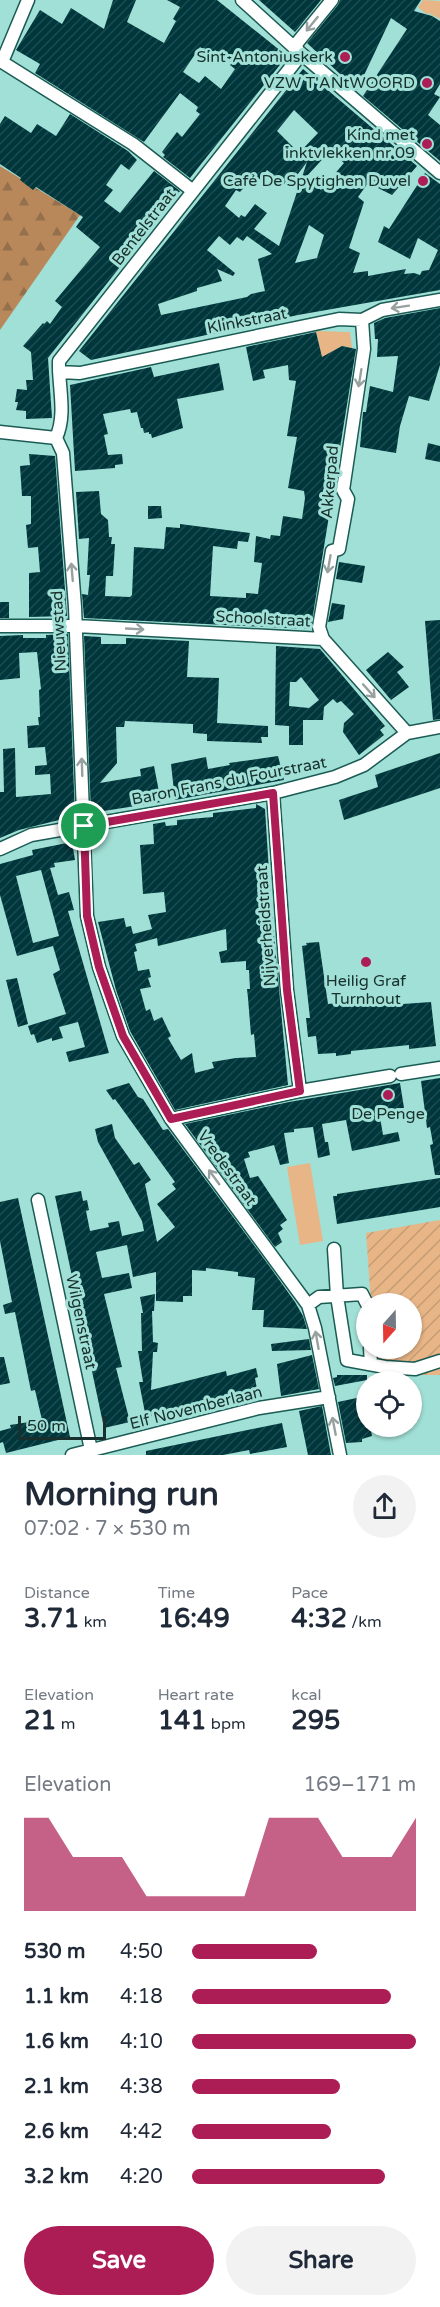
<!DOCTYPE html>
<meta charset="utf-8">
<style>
:root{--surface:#fff;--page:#f2f2f3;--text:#1f2937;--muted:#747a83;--accent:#ad1d55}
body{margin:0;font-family:"Varela Round",sans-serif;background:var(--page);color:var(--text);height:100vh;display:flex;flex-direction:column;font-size:22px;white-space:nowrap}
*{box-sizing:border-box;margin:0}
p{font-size:20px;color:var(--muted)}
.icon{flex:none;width:33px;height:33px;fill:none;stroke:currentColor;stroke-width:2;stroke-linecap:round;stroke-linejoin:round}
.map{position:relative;height:1455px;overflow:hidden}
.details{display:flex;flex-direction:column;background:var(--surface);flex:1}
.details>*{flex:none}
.needle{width:39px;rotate:200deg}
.buttons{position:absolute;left:356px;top:1293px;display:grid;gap:12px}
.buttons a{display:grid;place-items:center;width:66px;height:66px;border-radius:50%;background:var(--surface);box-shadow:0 2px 4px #0004;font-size:30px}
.scale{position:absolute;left:18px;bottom:15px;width:88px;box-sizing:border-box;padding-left:6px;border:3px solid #17302d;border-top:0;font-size:16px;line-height:21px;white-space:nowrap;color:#17302d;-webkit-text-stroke:4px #a1e0d6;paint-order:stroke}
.pin{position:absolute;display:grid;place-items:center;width:51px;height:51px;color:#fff;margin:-26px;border:3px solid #fff;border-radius:50%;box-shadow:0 2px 6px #0007}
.round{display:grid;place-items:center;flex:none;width:63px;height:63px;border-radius:32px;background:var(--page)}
.headline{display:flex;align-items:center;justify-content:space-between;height:102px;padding:0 24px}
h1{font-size:33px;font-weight:800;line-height:45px}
.metrics{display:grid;grid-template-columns:repeat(3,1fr);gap:9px;height:102px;padding:6px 24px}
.metrics div{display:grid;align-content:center}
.metrics b{font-size:26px;font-weight:800}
.metrics small{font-size:16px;font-weight:400}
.metrics p{font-size:16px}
.chart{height:168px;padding:12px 24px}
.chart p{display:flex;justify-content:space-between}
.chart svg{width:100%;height:108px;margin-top:6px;fill:var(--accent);opacity:.7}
.button{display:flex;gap:12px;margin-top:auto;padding:12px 24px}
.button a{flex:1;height:69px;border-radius:36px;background:var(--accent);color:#fff;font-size:24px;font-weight:800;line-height:69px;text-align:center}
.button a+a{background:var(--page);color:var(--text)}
ul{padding:0 24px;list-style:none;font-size:20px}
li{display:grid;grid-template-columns:96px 72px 1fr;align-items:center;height:45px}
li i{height:15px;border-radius:8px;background:var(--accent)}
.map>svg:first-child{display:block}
.green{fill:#e7b586}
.forest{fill:url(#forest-firs)}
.garden{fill:url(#garden-furrows)}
.building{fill:url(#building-hatch);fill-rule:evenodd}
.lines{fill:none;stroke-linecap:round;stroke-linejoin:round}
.minor-casing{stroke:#1a5b54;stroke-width:15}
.minor{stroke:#fff;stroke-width:12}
.oneway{stroke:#97a2a0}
.route-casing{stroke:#fff;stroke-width:12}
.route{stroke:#ad1d55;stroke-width:8}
.poi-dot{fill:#ad1d55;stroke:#a1e0d6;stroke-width:2}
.labels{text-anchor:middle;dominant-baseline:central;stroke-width:6;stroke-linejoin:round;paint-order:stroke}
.poi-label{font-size:16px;fill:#17302d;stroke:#a1e0d6;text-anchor:end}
.street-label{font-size:16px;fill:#17302d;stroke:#a1e0d6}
</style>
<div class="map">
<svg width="440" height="1455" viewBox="0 0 440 1455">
<defs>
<pattern id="forest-firs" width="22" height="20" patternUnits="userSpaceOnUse" patternTransform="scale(1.5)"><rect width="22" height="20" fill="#b8885b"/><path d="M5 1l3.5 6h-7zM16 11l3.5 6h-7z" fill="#95704c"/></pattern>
<pattern id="garden-furrows" width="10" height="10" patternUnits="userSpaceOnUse" patternTransform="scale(1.5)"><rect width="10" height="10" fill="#e7b586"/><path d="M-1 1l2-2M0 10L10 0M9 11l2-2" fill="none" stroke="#c59c74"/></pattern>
<pattern id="building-hatch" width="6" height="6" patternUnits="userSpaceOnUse" patternTransform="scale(1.5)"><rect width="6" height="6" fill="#00373c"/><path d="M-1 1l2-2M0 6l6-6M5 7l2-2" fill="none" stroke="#1c4c50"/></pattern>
</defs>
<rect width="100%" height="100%" fill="#a1e0d6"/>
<path class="green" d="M 423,0 L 440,1 L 440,19 L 428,13 L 426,14 L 418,7 Z
M 316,331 L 350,332 L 352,348 L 342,346 L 314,367 L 319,345 Z
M 310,1163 L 323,1241 L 300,1245 L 287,1167 Z"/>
<path class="forest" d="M 0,166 L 80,215 L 0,330 Z"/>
<path class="garden" d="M 440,1220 L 440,1375 L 376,1375 L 374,1349 L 411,1348 L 411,1304 L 371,1303 L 366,1233 Z"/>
<path class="building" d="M 113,0 L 136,0 L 127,22 L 164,43 L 176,21 L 173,19 L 180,7 L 167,0 L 217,0 L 287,56 L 190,178 L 163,157 L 165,155 L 162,152 L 177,132 L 182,137 L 200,114 L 196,111 L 198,107 L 180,93 L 144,142 L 35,73 L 40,64 L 16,50 L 40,10 L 62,24 L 71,8 L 104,29 ZM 200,47 L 211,55 L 215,50 L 232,63 L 230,65 L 235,69 L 221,89 L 205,76 L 199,83 L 183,72 Z
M 259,0 L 321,0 L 295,32 Z
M 340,0 L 421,0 L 414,11 L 432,16 L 440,21 L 440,84 L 434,94 L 440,97 L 428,115 L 440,125 L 440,161 L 363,96 L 407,29 L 391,18 L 357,90 L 307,43 L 338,5 Z
M 303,69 L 417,166 L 392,195 L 368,183 L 358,197 L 364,202 L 349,248 L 360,253 L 353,273 L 368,271 L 368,276 L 406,269 L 404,274 L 414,273 L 420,275 L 422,271 L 429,270 L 438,250 L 418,238 L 410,259 L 378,242 L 384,226 L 389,229 L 425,173 L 440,184 L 440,290 L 298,315 L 91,360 L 79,351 ZM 294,110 L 318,133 L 299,153 L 277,131 ZM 330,151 L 344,163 L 321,190 L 306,177 ZM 307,162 L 279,246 L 254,229 L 267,213 L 255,204 L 245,217 L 241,215 L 239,218 L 225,206 L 236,190 L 240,192 L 248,183 L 253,187 L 267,170 L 288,187 ZM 309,225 L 324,235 L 317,258 L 295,263 ZM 219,236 L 230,245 L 237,237 L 243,241 L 247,236 L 272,254 L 258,259 L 265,291 L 251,294 L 247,297 L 161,315 L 158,304 L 197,291 L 197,288 L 222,281 L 217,269 L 233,276 L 235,273 L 207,250 Z
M 70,114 L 128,151 L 137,160 L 129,170 L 121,164 L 106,185 L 113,190 L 104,201 L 120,213 L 154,171 L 180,191 L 48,358 L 52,418 L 26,419 L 26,411 L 16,410 L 18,402 L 15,402 L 17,389 L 27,390 L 26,380 L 33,380 L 31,352 L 23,346 L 43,323 L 44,324 L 47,321 L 50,324 L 62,307 L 55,301 L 100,247 L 76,227 L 83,217 L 36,187 L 33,190 L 20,180 L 21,178 L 0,164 L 0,124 L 5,116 L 31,133 L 37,124 L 56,136 Z
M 440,308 L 440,365 L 429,401 L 409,396 L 400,426 L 396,453 L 360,447 L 363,412 L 366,412 L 370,386 L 393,392 L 398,356 L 377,357 L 378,339 L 375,339 L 374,323 L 385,318 Z
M 316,332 L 322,357 L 342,346 L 356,349 L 311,627 L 308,629 L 84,618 L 82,594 L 88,595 L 90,575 L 87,575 L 89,538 L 79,539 L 76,492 L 99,491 L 101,514 L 108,520 L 109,537 L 112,537 L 111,544 L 115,544 L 113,576 L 106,576 L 105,596 L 130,597 L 132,595 L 134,547 L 164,549 L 166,527 L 180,528 L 180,524 L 250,533 L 248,542 L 238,541 L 237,549 L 213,546 L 210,596 L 246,598 L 246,593 L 258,594 L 262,563 L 254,562 L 256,536 L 270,539 L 271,535 L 280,536 L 283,516 L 302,519 L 305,498 L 304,491 L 288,488 L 297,437 L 287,436 L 296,381 L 289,380 L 288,365 L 263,370 L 265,378 L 253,381 L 246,347 Z
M 219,363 L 224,390 L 177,399 L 183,428 L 152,438 L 151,434 L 149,434 L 149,432 L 144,433 L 143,428 L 141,428 L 137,412 L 131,413 L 130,409 L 103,414 L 108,434 L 104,435 L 108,455 L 122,454 L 123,464 L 115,465 L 115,468 L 75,471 L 70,385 L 151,367 L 154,377 Z
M 428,443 L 440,446 L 440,462 L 425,459 Z
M 29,454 L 55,456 L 67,616 L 29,617 L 29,573 L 40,572 L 38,547 L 28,548 L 26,525 L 31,524 L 31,496 L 22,496 L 20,466 L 30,465 Z
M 148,506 L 161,506 L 162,518 L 148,519 Z
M 339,562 L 365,566 L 362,583 L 336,579 Z
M 0,602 L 9,602 L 9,618 L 0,618 Z
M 332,603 L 345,605 L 343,619 L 328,622 Z
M 440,620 L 440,719 L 433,720 L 425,621 Z
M 68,634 L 75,816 L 19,830 L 0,838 L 0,792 L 4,792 L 3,749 L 15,748 L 16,797 L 51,794 L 50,774 L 35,775 L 35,766 L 47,765 L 45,747 L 28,748 L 27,726 L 39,725 L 38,717 L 40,717 L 39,690 L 41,689 L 37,652 L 19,653 L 20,678 L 0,680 L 0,636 L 23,635 L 23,638 L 46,638 L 46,635 Z
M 84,636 L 101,637 L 101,644 L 126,644 L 126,638 L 189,641 L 187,677 L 219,678 L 217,723 L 268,726 L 268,737 L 261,737 L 262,743 L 207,741 L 207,734 L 193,733 L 193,724 L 125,721 L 124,727 L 116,727 L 117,763 L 100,783 L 141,776 L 140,769 L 154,766 L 161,802 L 91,813 Z
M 276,646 L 320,649 L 385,726 L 380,730 L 384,735 L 359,755 L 343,732 L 344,723 L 354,714 L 341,701 L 337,703 L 333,699 L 324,707 L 323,720 L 303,720 L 303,745 L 289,745 L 289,726 L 275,725 ZM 301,677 L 319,700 L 309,708 L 289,706 L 290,682 L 296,682 Z
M 388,652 L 404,667 L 397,672 L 409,687 L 391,700 L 366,670 Z
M 440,753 L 440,788 L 344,820 L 339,800 L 378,787 L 375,775 Z
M 278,756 L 284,780 L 175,800 L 171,764 L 206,757 L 208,769 L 230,765 L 229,763 Z
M 256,804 L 265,809 L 271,903 L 288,1085 L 175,1110 L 130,1031 L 116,990 L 98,922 L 124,918 L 126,927 L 131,926 L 133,934 L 152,929 L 148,915 L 166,912 L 164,892 L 143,894 L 140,845 L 154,844 L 153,824 L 165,822 L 166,826 L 177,825 L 177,820 L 213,817 L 213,813 L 256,808 ZM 226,929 L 227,950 L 219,952 L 221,963 L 246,961 L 246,970 L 249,970 L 250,989 L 247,989 L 248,998 L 251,1035 L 254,1034 L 256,1057 L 236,1058 L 212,1062 L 214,1068 L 195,1073 L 192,1053 L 181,1060 L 168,1038 L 171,1036 L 162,1017 L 154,1021 L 150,1009 L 146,1011 L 140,989 L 151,987 L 148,978 L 151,977 L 149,969 L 138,971 L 134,952 L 137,951 L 135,944 L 157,938 L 158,946 Z
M 72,842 L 75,860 L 54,863 L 55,867 L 50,868 L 58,895 L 69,892 L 74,910 L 68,911 L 109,1053 L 69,1062 L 66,1052 L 85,1047 L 78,1022 L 59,1027 L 63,1038 L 52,1041 L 52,1038 L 37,1043 L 34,1034 L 31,1035 L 28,1026 L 66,1014 L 53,974 L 60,970 L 53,946 L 17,956 L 0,895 L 0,864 L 33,855 L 32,850 ZM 41,870 L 59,936 L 33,943 L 16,876 Z
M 319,942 L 328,1004 L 388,998 L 389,1005 L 431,1002 L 436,1046 L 409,1049 L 409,1045 L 351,1051 L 351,1054 L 336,1056 L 336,1053 L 318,1054 L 316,1036 L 308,1037 L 306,1018 L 310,1018 L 302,946 L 307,945 L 306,943 Z
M 17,978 L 28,1024 L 18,1027 L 6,980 Z
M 440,1078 L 440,1175 L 435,1175 L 430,1145 L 433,1144 L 430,1127 L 427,1128 L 421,1081 Z
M 129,1083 L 138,1097 L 143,1099 L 163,1130 L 168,1129 L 270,1267 L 295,1302 L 303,1316 L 307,1329 L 263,1327 L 264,1310 L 252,1310 L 255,1278 L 238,1276 L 238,1272 L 206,1268 L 206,1271 L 192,1270 L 192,1296 L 183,1296 L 183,1302 L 156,1301 L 156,1272 L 133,1277 L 127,1245 L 96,1252 L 102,1278 L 129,1273 L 132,1288 L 104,1294 L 122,1367 L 116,1368 L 130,1422 L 104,1428 L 55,1196 L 81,1191 L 83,1201 L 87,1200 L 89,1210 L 86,1211 L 90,1231 L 109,1227 L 108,1223 L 119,1221 L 122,1236 L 144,1231 L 142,1221 L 98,1142 L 95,1129 L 112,1124 L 115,1138 L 134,1165 L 139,1162 L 151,1180 L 145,1184 L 157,1242 L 175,1227 L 157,1204 L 176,1189 L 172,1184 L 175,1182 L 115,1099 L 113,1100 L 106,1090 Z
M 400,1083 L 404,1108 L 379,1111 L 383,1135 L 398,1132 L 400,1141 L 352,1151 L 346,1120 L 322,1124 L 325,1142 L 328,1142 L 330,1155 L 318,1158 L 313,1127 L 294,1129 L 294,1132 L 284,1133 L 289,1163 L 280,1165 L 274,1145 L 248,1152 L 250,1157 L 244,1159 L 250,1178 L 258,1176 L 287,1220 L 280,1225 L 283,1229 L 278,1233 L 282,1242 L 275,1247 L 185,1124 L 289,1102 Z
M 440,1178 L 440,1207 L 337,1224 L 333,1196 L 337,1196 L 337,1194 Z
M 18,1198 L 70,1437 L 6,1453 L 3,1442 L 0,1443 L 0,1431 L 11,1428 L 10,1425 L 42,1420 L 35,1390 L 31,1391 L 15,1312 L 5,1314 L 3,1305 L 12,1302 L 0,1241 L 0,1202 Z
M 155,1294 L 154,1311 L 152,1311 L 153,1342 L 158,1343 L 157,1352 L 153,1352 L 151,1390 L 226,1371 L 227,1376 L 256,1368 L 258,1377 L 255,1378 L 258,1395 L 233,1401 L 232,1397 L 146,1418 L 139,1382 L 143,1382 L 138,1351 L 142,1351 L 141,1313 L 143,1313 L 140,1297 Z
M 309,1339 L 311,1350 L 272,1351 L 271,1344 Z
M 312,1355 L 319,1389 L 281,1396 L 277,1364 Z
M 0,1357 L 4,1357 L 10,1383 L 0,1385 Z
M 337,1375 L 367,1375 L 367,1380 L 335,1386 L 333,1378 L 337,1377 Z
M 366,1396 L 366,1426 L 370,1426 L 372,1436 L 362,1439 L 362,1442 L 346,1443 L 338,1402 Z
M 322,1406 L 331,1455 L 308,1455 L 299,1411 Z
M 282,1423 L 287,1447 L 250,1454 L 249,1450 L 223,1455 L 146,1455 L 146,1451 Z"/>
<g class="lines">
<defs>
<path id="minor" d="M 28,0 L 2,62 L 133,144 L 193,191
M 242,0 L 297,50 L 440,173
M 362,320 L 364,349 L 343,490 L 348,499 L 339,549 L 332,551 L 319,627 L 323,639 L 407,733
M 59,372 L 80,373 L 339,319 L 362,320 L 382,310 L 440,300
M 0,432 L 56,438
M 56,438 L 63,453 L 75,607 L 87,916 L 99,967 L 123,1036 L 171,1119 L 308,1305 L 315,1328 L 340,1455
M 56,438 C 67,414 58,386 59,361 L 295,62 L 297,43 L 332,0
M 0,626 L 76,626 L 323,639
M 273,793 L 287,990 L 300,1091
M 0,849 L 31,835 L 273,793 L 335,777 L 364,765 L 407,733 L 440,727
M 401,1074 L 440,1068
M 171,1119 L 300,1091 L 390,1076
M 38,1200 L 91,1450
M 334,1249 L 337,1296 L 347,1360 L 385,1367 L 415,1369 L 440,1361
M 308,1305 L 319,1297 L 362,1294 L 367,1304
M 370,1348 L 371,1364
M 72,1455 L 259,1408 L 329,1397"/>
</defs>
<use href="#minor" class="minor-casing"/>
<use href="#minor" class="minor"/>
</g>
<defs><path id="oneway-shaft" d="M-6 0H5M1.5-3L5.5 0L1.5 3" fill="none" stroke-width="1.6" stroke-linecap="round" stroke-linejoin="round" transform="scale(1.5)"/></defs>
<g class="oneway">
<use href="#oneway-shaft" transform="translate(312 24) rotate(129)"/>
<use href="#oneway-shaft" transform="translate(400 307) rotate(171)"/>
<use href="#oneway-shaft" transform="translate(360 378) rotate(99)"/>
<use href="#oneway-shaft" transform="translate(329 564) rotate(100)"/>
<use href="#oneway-shaft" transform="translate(72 572) rotate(-95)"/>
<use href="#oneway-shaft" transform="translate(135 629) rotate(3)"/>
<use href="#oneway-shaft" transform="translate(369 691) rotate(48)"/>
<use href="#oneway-shaft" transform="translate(82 767) rotate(-92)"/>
<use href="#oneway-shaft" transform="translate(214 1177) rotate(-126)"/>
<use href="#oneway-shaft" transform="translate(317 1340) rotate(-100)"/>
<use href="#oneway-shaft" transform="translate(334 1426) rotate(-101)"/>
</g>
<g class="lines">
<defs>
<path id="route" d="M 273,793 L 287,990 L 300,1091 L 171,1119 L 123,1036 L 99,967 L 87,916 L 84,826 Z"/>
</defs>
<use href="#route" class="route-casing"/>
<use href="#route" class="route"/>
</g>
<g class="poi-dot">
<circle cx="345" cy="57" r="6"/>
<circle cx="427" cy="83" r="6"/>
<circle cx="427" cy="144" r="6"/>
<circle cx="423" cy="181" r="6"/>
<circle cx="366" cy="962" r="6"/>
<circle cx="388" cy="1095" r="6"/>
</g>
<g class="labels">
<g class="poi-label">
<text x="333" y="57">Sint-Antoniuskerk</text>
<text x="415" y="83">VZW T'ANtWOORD</text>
<text x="415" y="135">Kind met<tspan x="415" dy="18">inktvlekken nr.09</tspan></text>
<text x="411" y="181">Café De Spytighen Duvel</text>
<text x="366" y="981" text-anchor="middle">Heilig Graf<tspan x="366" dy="18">Turnhout</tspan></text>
<text x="388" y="1114" text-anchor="middle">De Penge</text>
</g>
<g class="street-label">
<text transform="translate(144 227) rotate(-52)">Bentelstraat</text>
<text transform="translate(247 321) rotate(-11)">Klinkstraat</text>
<text transform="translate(330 482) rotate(-85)">Akkerpad</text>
<text transform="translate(263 619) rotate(3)">Schoolstraat</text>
<text transform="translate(59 631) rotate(-93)">Nieuwstad</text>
<text transform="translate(229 781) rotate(-11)">Baron Frans du Fourstraat</text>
<text transform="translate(266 926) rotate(-94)">Nijverheidstraat</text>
<text transform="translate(227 1168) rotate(54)">Vredestraat</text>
<text transform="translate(81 1322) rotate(78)">Wilgenstraat</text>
<text transform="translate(196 1408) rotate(-14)">Elf Novemberlaan</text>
</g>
</g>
</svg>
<div class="buttons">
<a><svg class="needle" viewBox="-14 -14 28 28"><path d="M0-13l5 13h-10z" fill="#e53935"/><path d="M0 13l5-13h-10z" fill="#747a83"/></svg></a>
<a><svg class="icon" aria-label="locate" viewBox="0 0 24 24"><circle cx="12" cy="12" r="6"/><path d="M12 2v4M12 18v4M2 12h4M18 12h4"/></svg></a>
</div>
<div class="scale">50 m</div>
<div class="pin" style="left:84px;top:826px;background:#1e9e55"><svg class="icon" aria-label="arrive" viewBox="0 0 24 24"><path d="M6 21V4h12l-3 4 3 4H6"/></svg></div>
</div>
<section class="details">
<div class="headline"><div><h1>Morning run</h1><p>07:02 · 7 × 530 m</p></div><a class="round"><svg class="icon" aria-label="share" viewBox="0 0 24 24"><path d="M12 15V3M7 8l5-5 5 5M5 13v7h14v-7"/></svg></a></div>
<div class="metrics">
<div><p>Distance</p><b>3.71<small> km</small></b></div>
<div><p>Time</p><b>16:49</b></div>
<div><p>Pace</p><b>4:32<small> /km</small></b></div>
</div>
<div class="metrics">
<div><p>Elevation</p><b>21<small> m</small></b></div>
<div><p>Heart rate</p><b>141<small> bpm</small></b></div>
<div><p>kcal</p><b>295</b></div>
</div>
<div class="chart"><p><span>Elevation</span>169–171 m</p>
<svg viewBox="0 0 160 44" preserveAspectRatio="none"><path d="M0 44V6L10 6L20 22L30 22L40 22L50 38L60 38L70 38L80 38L90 38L100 6L110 6L120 6L130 22L140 22L150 22L160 6V44z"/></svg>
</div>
<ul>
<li><b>530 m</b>4:50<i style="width:56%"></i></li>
<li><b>1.1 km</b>4:18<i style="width:89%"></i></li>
<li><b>1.6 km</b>4:10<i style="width:100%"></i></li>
<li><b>2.1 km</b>4:38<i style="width:66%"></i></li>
<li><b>2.6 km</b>4:42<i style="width:62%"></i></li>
<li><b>3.2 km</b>4:20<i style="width:86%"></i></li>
</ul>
<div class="button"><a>Save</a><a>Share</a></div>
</section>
